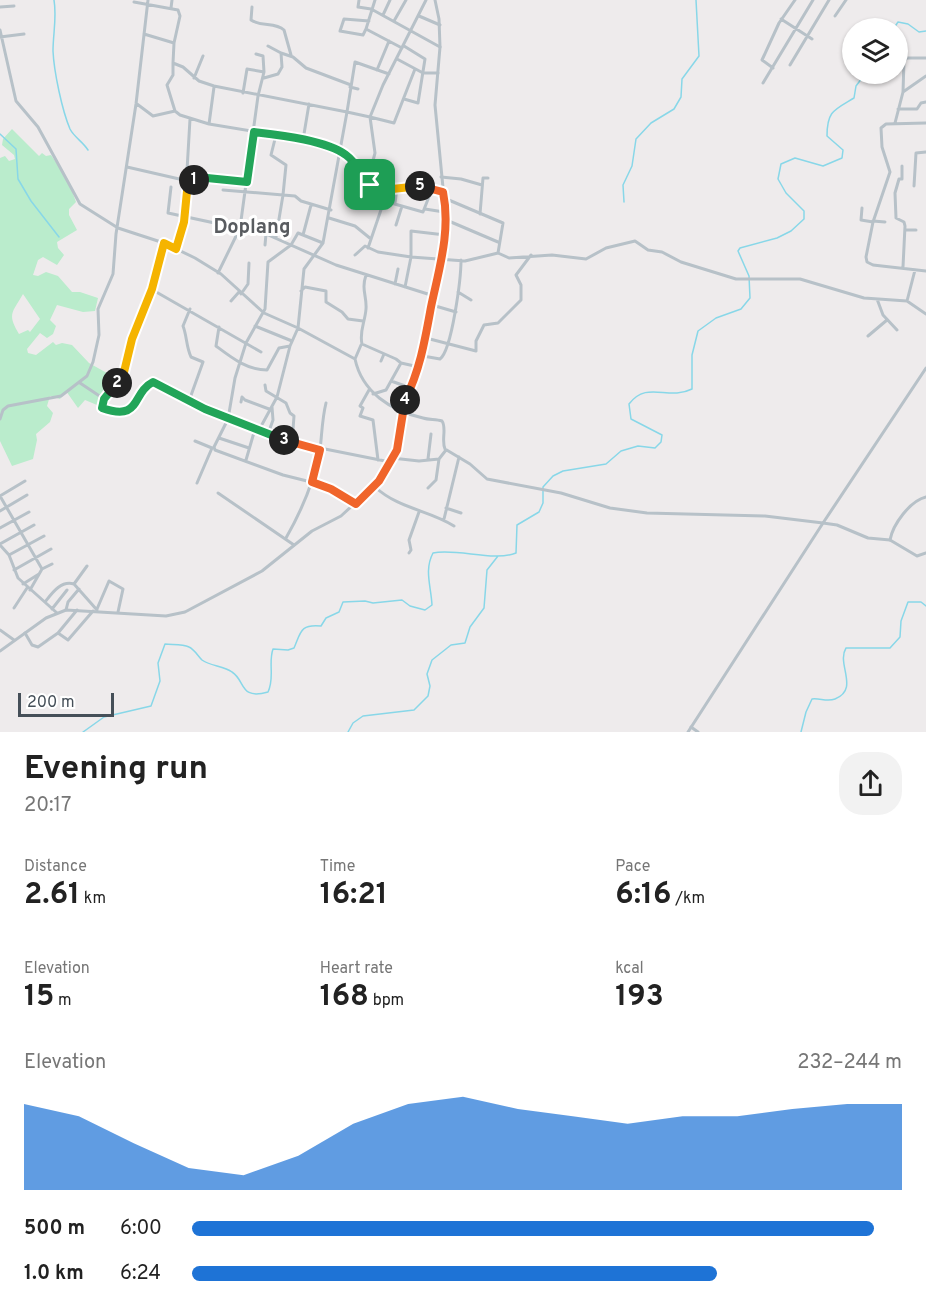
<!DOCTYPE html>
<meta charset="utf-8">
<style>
:root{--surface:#fff;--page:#f2f2f2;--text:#222;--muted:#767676;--accent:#1e73d6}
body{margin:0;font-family:Overpass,sans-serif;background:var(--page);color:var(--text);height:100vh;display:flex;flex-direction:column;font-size:22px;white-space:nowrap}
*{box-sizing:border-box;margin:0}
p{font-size:20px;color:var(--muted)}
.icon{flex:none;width:33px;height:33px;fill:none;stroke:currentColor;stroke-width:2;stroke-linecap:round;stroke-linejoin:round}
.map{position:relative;height:732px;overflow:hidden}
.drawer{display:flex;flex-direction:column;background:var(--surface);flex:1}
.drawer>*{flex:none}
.buttons{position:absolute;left:842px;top:18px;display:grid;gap:12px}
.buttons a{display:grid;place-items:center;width:66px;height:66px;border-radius:50%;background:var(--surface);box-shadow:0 2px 4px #0004;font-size:30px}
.scale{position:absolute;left:18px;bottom:15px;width:96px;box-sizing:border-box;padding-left:6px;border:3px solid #454f58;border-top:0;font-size:16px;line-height:21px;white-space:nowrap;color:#454f58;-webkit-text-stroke:4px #fff;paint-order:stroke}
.pin{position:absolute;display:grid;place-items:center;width:51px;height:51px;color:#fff;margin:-26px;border-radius:12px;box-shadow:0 3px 9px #0006}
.km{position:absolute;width:30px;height:30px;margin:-15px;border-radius:50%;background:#222;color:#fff;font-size:16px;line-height:30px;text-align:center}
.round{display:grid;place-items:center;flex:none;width:63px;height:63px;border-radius:24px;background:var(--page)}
.summary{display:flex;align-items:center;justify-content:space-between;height:102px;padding:0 24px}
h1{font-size:33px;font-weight:700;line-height:45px}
.figures{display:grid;grid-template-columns:repeat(3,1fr);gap:9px;height:102px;padding:6px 24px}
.figures div{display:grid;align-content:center}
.figures b{font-size:30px;font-weight:700}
.figures small{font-size:16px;font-weight:400}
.figures p{font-size:16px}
.chart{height:168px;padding:12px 24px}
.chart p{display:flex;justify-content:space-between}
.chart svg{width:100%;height:108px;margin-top:6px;fill:var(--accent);opacity:.7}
ul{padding:0 24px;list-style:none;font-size:20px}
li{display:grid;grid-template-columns:96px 72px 1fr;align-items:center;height:45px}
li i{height:15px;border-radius:8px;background:var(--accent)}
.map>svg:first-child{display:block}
.green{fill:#baeccc;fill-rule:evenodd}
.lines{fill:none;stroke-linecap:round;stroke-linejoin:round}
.stream{stroke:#88d7e8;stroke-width:1.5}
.minor{stroke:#b7c1c8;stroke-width:3}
.tertiary{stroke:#b7c1c8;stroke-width:3}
.split-1-casing{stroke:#fff;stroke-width:12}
.split-2-casing{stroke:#fff;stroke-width:12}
.split-3-casing{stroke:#fff;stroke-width:12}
.split-4-casing{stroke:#fff;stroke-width:12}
.split-5-casing{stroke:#fff;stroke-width:12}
.split-6-casing{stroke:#fff;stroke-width:12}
.split-1{stroke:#22a559;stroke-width:8}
.split-2{stroke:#f5b400;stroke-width:8}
.split-3{stroke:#22a559;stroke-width:8}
.split-4{stroke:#f0652b;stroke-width:8}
.split-5{stroke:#f0652b;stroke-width:8}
.split-6{stroke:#f5b400;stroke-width:8}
.labels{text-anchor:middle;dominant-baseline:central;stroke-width:6;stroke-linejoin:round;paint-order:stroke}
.quarter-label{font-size:20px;font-weight:bold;fill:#595c60;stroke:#fff}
</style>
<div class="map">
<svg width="926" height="732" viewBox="0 0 926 732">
<rect width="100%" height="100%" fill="#eeebec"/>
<path class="green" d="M 12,129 L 39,156 L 42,153 L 46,156 L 51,155 L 68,180 L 76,202 L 69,209 L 69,215 L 77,230 L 57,242 L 58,248 L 64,255 L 57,265 L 43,257 L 38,260 L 33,275 L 38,276 L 46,272 L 58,276 L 72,292 L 80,292 L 98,298 L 95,311 L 83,312 L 57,305 L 50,320 L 56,326 L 53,334 L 47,338 L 40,333 L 27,349 L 28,353 L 36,355 L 53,342 L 56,345 L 62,343 L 72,345 L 89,363 L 114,377 L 97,405 L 85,400 L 78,408 L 66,391 L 60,399 L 50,396 L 47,406 L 53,413 L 50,422 L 36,434 L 37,440 L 33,459 L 12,466 L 0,441 L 0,158 L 5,156 L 9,161 L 15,159 L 14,155 L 2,145 L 3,139 ZM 23,294 L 40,319 L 30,332 L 28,330 L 19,334 C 7,314 12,313 23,294 Z"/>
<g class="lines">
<path class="stream" d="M 54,0 C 57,17 53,34 53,51 C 54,72 62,110 70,129 C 74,137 83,142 88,150
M 894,28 L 898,22 L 908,24 L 919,32 L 926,31
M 0,134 L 16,149 L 18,179 L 31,201 L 59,237
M 624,202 L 623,185 L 632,166 L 636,139 L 651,123 L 674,109 L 681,97 L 682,79 L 699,56 L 696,0
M 83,732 L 104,717 L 151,706 L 160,681 L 158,663 L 165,644 C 172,645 182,644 189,647 C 194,649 198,656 202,660 C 210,666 224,666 232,672 C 246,681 239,700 268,692 C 275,678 268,663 273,649 L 288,650 L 294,648 C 301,632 300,624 321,626 L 326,618 L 339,612 L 343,602 L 365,601 L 373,603 L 402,600 L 410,606 L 425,610 L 432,605 C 431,586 424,570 433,553 C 457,548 494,562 516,553 L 517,525 L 539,512 L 543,503 L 543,487 L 553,476 L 563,471 L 606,464 L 621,451 L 638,446 L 655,448 L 661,442 L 662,435 L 631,419 L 629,404 C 647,380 668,401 692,389 L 692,355 L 698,331 L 716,318 L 741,309 L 750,298 L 749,276 L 738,251 L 740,248 L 777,238 L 791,231 L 804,219 L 804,211 L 786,193 L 778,179 L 781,164 L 795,158 L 823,166 L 842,158 L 843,150 L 827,136 C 827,111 834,110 854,98 L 856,86 L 865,74
M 348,732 L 353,723 L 363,716 L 414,710 L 428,696 L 430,686 L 427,674 L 432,660 L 451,645 L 465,643 L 470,627 L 484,608 L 487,570 L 498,556
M 801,732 L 806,712 L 812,699 C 820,698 827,702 835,699 C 860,689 836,664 846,648 L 890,648 L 900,637 L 901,621 L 908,602 L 921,602 L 926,606"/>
<path class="minor" d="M 359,0 L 358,7 L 371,9
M 375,0 L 366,29 L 402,48
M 134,2 L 178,10 L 180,16 L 174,43
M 0,7 L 14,6
M 252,7 L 251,20 C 262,27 275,22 284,30 L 291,55
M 171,8 L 172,0
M 373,10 L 440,47
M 383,15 L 390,0
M 419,16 L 440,25
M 835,16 L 846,0
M 781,19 L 812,39
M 394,21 L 406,0
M 366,29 L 363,35 L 340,31 L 344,19 L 369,21
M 0,30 L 16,101 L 38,127 L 80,204 L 118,228 L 164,243 L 195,258 L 221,274 L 264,313 L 298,328 L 355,359 C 362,392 391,411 423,418 C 429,420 436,419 442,421 C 447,428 441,440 445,449 L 470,464 L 487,479 L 561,493 L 610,508 L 647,513 L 765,516 L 823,523 L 926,368
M 144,34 L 174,43 L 173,63
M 0,37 L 24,34
M 281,53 L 293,57 L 306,68 L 351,85
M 397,59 L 423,73 L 438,73
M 790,65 L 829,0
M 773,68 L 762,60 L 779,23 L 795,0
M 377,70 L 389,41
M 389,74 L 355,62 L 347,112 L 214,86 L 199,81 L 183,67 L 173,63 L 173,75 L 167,85 L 175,111 L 180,115 L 209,124 L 295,138 L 339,151 L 349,158 L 374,188 L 383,190 L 416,186 L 443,192
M 194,78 L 203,56
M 264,78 L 278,74 L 282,67 L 281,53 L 268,46
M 763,83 L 813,0
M 350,87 L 358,89
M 903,92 L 926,76
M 243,93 L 247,69 L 264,72
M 404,99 L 418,103 L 425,59 L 404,46
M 137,104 L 153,116 L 175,111
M 898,109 L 917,109 L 921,103 L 926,102
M 895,123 L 903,92 L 904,61 L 907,58 L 926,58
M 926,123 L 886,124 L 881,128 L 882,147 L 890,172 L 873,222 L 866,257 L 867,262 L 873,265 L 926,271
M 209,124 L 214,87
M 276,135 L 271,155 L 286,165 L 283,195 L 295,196 L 301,201 L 331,210
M 303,140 L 309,104
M 902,166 L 902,179 L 899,179 L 895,193 L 896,218 L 904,222 L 905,226 L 903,267
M 127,167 L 188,181 L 210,178 L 246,182
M 441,177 L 461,179 L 482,185
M 370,183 L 370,172 L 375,153 L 370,117 L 394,123 L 415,69
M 914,186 L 916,153 L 926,152
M 171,187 L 168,213 L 266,234 L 336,265 L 434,296
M 223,190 L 283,195 L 276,237
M 444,198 L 503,223 L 498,253 L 509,258 L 552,255 L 586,259 L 606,248 L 635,241 L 648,250 L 662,252 L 681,262 L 736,279 L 800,279 L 864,298 L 907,301 L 926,314
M 395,203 L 397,188
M 862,208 L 861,220 L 873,222
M 425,209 L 444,212
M 480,214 L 483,178 L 488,178
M 329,218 L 355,226 L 371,239
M 444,219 L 498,242
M 873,221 L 885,222
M 396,225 L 402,206
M 905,230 L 916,230
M 303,235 L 311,205
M 164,243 L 151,289 L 132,339 L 124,372 L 104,399 L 102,408 C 141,421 131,394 153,382 L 205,409 L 285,441 L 390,462
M 265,245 L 266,234
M 368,248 L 384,201 L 423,212 L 432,189
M 176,249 L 184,222 L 190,119
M 355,255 L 365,246 L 378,252 L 411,257 L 465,261 L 498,253
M 218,273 L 240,228 L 258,96 L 264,72 L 263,56 L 256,54
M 366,275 C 361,290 367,296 366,309 C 365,322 359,332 362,344 L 396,359 L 401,363 L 419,367
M 395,284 L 398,269
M 405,287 L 411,257 L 411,231 L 445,235
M 151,289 L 261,352
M 301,291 L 305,287 L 326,291 L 326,302 L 342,312 L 348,319 L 363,321
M 458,292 L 471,300
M 241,294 L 248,284 L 249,263
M 877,299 L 883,315 L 897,330
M 231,301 L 239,292
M 907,301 L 915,270
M 432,305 L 456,312
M 255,326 L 292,341
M 219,327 L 216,346 C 232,358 247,370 267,370 L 279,348 L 290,346
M 868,336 L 887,320
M 426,338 L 476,351 L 476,341 L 484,325 L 498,323 L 521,300 L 521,285 L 516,275 L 531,255
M 423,356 L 440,359 C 452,350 461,278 461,260
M 355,359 L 361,345
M 381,361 L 384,354
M 391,381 L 411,388
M 80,383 L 104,399
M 265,385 L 266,391 L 286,403 L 290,413 L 294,416 L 292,443
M 369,390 L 360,406 L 363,408 L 360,416 L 373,420 L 378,460
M 373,394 L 386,390 L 401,363
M 189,401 L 203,362 L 191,357 C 186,346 187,336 183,326 L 190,309
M 241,402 L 242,397 L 245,400 L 269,409
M 0,419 L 3,410 L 8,406 L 61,396 L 87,376 L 93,362 L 99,335 L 98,309 L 113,274 L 116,234 L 136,104 L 148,0
M 259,430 L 277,397 L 290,346 L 298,328 L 304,269 L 323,243
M 268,434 L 273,420 L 272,407
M 219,438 L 249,448
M 195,441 L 212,448
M 392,458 L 419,461 L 439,459 L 446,450
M 428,459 L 431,434
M 246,460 L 255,429
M 25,481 L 0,496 L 42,569 L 30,590
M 197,483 L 212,448
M 375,487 C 399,509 429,510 454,526
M 428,488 L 436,480 L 439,459
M 218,493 L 294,545
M 356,504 L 315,483 L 283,475 L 215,450 L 214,447 L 228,419 L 235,378 L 246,343 L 265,309 L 268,262 L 291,245 L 298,233 L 323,243 L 347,112 L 370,117 L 383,85 L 426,0
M 446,508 L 461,513
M 0,511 L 27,495
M 444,519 L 459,457
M 0,528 L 29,512
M 286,538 C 302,510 314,482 320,450 C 322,434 322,419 326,403
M 890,540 C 893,524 910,501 926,497
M 0,544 L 34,525
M 0,545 L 9,555 L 18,578 L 57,613
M 409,553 L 411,550 L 409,540 L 419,512
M 9,555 L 44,536
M 87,566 L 74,584 L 97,610
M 42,569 L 52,564
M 14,570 L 51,549
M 23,584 L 39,574
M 45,602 C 52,593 61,580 74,584
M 14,608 L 27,588
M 52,609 L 67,590
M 97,609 L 109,581 L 123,589 L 118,612
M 66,610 L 68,602 L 79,589
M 0,630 L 14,640
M 25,633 L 32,645 L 38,647 L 58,633 L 77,610
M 58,633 L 68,640 L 93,611
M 691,727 L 698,732"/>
<path class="tertiary" d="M 0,651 L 46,618 L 66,610 L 166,616 L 185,612 L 262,571 L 312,531 L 341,516 L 379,481 L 397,450 L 403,406 L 423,356 L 444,247 L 444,198 L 435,105 L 440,47 L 439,19 L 435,0
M 688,732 L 823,523 L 837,525 L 868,538 L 890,540 L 917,556 L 926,553"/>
</g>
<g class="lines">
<defs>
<path id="split-1" d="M 194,180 L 207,178 L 247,182 L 254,132 C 279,135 326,140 346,155 C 356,162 363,176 370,185"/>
<path id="split-2" d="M 117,383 L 124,372 L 132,339 L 152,289 L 164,243 L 176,249 L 184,222 L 188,181 L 194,180"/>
<path id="split-3" d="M 117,383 L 104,399 L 102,408 C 142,422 131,393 153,382 L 205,409 L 284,440"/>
<path id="split-4" d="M 284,440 L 320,450 L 312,482 L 331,489 L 356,504 L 379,481 L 397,450 L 405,400"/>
<path id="split-5" d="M 405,400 C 420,370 425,340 431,307 C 439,269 451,231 443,192 L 420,186"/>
<path id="split-6" d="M 370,185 L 383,190 L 420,186"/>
</defs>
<use href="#split-1" class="split-1-casing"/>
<use href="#split-2" class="split-2-casing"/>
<use href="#split-3" class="split-3-casing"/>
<use href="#split-4" class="split-4-casing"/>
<use href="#split-5" class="split-5-casing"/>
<use href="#split-6" class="split-6-casing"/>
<use href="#split-1" class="split-1"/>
<use href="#split-2" class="split-2"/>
<use href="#split-3" class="split-3"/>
<use href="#split-4" class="split-4"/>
<use href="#split-5" class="split-5"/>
<use href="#split-6" class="split-6"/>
</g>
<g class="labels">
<g class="quarter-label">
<text x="252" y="228">Doplang</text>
</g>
</g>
</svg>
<div class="buttons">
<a><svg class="icon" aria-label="layers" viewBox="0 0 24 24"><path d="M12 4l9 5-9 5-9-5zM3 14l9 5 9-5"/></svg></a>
</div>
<div class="scale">200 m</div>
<div class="pin" style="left:370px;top:185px;background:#1e9e55"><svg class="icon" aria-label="arrive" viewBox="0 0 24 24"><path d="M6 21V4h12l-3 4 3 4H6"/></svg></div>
<b class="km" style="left:194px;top:180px">1</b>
<b class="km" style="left:117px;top:383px">2</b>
<b class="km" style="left:284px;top:440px">3</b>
<b class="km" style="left:405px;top:400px">4</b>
<b class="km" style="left:420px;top:186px">5</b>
</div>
<section class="drawer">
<div class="summary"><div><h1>Evening run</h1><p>20:17</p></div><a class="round"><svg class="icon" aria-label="share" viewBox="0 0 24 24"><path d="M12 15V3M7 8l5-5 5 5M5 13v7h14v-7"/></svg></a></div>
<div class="figures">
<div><p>Distance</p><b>2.61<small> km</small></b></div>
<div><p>Time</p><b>16:21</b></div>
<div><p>Pace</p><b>6:16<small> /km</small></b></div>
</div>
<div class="figures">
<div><p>Elevation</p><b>15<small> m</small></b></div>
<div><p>Heart rate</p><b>168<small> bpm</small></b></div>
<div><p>kcal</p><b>193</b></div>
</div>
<div class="chart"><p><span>Elevation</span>232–244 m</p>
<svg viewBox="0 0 160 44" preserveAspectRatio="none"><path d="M0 44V9L10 14L20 25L30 35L40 38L50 30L60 17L70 9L80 6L90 11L100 14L110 17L120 14L130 14L140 11L150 9L160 9V44z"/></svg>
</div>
<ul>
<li><b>500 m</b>6:00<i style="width:96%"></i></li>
<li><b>1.0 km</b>6:24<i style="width:74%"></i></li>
</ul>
</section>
